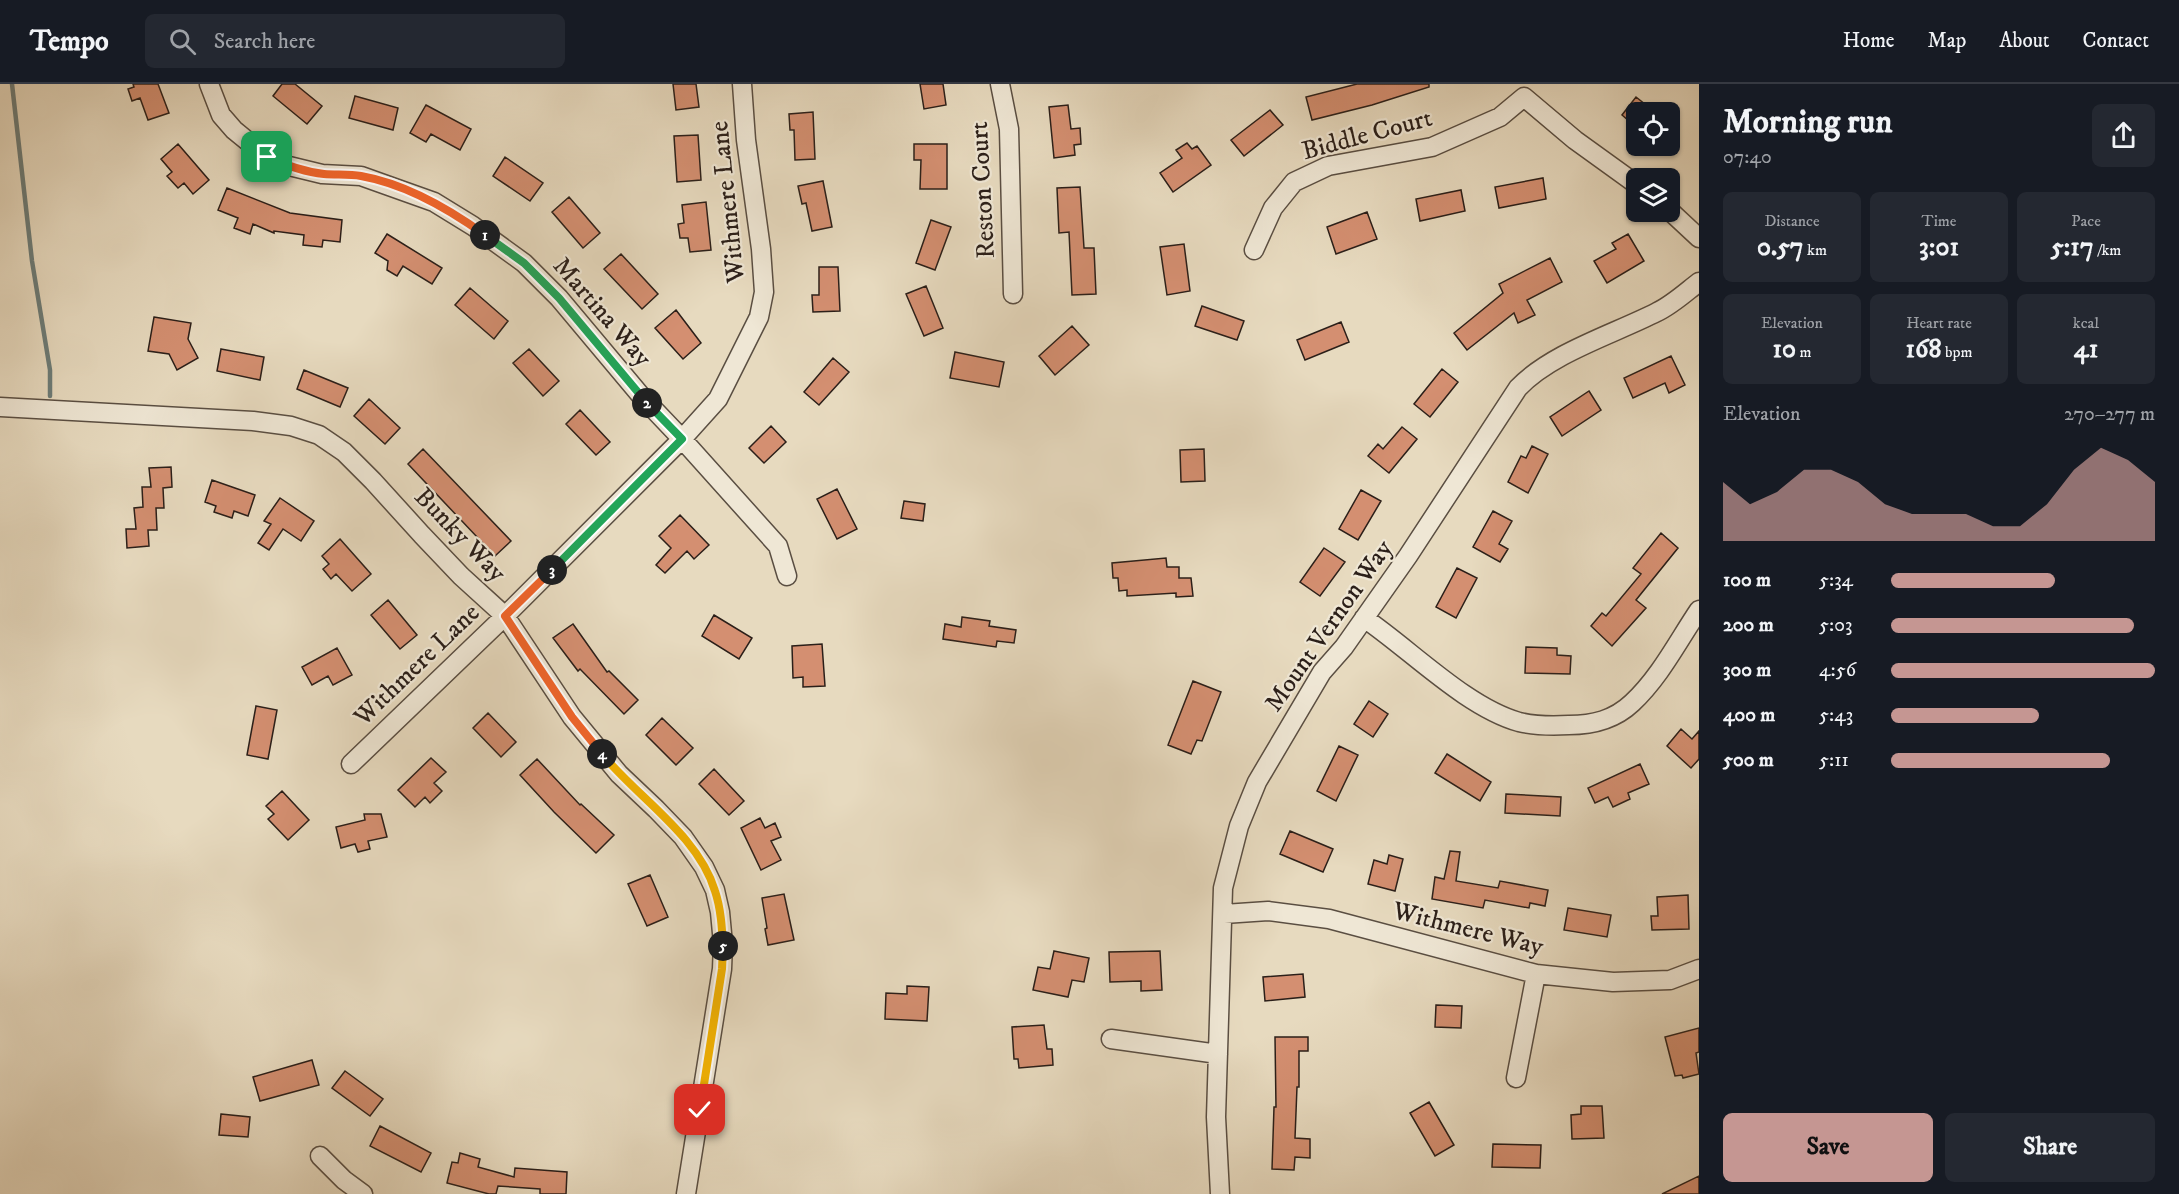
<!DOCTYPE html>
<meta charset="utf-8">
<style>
:root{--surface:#171b24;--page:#242831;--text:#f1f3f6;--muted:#9ea1a6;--line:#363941;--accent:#c59692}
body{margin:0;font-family:"IM FELL DW Pica",serif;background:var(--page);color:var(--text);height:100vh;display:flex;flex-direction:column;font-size:22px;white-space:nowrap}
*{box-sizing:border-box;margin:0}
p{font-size:20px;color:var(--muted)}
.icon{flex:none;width:33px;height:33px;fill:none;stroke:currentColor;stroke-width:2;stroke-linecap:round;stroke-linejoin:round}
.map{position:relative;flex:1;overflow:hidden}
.panel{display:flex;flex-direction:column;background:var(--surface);width:480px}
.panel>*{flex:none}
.tools{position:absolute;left:1626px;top:18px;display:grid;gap:12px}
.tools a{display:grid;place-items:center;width:54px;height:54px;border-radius:9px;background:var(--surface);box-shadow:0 2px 4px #0004;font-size:30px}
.pin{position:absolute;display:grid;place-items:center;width:51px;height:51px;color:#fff;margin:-26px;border-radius:12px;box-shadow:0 3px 9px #0006}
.km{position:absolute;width:30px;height:30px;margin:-15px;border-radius:50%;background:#222;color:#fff;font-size:16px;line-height:30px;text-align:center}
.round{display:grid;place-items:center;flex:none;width:63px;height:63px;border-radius:9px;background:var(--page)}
.headline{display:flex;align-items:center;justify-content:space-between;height:102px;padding:0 24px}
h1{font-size:33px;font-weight:700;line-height:45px}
.figures{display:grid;grid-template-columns:repeat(3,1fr);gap:9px;height:102px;padding:6px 24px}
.figures div{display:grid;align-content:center;border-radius:9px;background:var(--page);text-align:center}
.figures b{font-size:26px;font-weight:700}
.figures small{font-size:16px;font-weight:400}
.figures p{font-size:16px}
.chart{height:168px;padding:12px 24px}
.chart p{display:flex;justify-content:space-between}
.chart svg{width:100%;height:108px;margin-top:6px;fill:var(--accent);opacity:.7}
.primary-button{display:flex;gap:12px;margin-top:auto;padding:12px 24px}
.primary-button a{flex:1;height:69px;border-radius:9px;background:var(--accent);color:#111;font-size:24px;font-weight:700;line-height:69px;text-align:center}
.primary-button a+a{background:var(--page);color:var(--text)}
ul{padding:0 24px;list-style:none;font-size:20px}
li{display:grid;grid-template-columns:96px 72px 1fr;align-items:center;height:45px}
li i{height:15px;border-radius:8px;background:var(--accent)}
header{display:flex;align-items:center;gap:36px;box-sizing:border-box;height:84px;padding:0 30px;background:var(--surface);border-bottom:2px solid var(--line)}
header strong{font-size:28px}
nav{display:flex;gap:33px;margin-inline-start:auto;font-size:21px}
.search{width:420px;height:54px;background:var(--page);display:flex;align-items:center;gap:15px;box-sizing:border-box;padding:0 21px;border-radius:9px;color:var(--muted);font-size:22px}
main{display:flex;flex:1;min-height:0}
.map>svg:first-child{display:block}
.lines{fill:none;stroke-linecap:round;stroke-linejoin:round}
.stream{stroke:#6c7c78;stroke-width:4.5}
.building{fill:#d48f71;stroke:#2b1f19;stroke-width:1.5}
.minor-casing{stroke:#5a4e42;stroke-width:21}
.minor{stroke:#efe7d5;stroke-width:18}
.split-1-casing{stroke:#fff;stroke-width:12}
.split-2-casing{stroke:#fff;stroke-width:12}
.split-3-casing{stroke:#fff;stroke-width:12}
.split-4-casing{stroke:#fff;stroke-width:12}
.split-5-casing{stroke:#fff;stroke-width:12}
.split-6-casing{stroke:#fff;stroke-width:12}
.split-1{stroke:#f0652b;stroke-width:8}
.split-2{stroke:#22a559;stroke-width:8}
.split-3{stroke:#22a559;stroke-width:8}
.split-4{stroke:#f0652b;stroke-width:8}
.split-5{stroke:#f5b400;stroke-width:8}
.split-6{stroke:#f5b400;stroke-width:8}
.labels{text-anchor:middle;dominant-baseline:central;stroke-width:4.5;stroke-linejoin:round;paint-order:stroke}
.street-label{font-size:26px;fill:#2b1f19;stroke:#efe7d5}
</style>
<header>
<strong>Tempo</strong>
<div class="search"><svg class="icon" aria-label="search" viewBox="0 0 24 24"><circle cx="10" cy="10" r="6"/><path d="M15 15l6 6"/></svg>Search here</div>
<nav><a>Home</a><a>Map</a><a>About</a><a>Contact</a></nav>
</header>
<main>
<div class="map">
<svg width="1699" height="1110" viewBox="0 0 1699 1110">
<rect width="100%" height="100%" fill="#e7dabf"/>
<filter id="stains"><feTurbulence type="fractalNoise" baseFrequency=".00333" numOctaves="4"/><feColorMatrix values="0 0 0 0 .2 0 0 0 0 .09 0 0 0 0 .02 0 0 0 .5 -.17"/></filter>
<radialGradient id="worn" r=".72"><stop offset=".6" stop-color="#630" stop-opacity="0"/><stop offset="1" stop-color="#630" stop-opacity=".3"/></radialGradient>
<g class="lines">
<path class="stream" d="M 12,0 L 32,177 L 50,286 L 50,312"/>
</g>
<path class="building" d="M 133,0 L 158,0 L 169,29 L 148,36 L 140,14 L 132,17 L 128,5 L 134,3 Z
M 282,0 L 295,0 L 322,22 L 307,40 L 273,12 Z
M 673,0 L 696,0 L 699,23 L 676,26 Z
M 920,0 L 943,0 L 946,21 L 924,25 Z
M 1357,0 L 1429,0 L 1429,3 L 1372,21 L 1312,36 L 1306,13 Z
M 355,12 L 398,24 L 393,46 L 349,34 Z
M 1636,13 L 1655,28 L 1636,28 L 1636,43 L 1622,31 Z
M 426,21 L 471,45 L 460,66 L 431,50 L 426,58 L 410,49 Z
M 1068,21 L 1071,45 L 1080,44 L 1081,60 L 1074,61 L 1075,71 L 1054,74 L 1049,23 Z
M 1270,26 L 1283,41 L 1244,72 L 1231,56 Z
M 813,28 L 815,75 L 795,76 L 794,46 L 790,46 L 789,30 Z
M 698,51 L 701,96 L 677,98 L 674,52 Z
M 1187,59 L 1192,65 L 1197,62 L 1211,81 L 1173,108 L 1160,89 L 1182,74 L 1176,66 Z
M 178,60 L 209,96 L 193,110 L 184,99 L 178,104 L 167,92 L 172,88 L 161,75 Z
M 914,60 L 947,60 L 947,105 L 920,105 L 921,76 L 914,76 Z
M 505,73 L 543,99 L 530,117 L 493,92 Z
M 1543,94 L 1546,115 L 1499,124 L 1495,103 Z
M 823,97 L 832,143 L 812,147 L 806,119 L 802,120 L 798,102 Z
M 1080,103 L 1084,164 L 1094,164 L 1096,210 L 1072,211 L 1069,148 L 1059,149 L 1057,104 Z
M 227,104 L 290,129 L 342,136 L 340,158 L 323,156 L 322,163 L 303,161 L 304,151 L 274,147 L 274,149 L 253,140 L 250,150 L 234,144 L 238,134 L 218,126 Z
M 1461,106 L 1465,127 L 1420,137 L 1416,115 Z
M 569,113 L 600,149 L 583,164 L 552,128 Z
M 706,118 L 711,166 L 690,168 L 688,154 L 680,154 L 678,140 L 684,139 L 682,121 Z
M 1367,128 L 1377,155 L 1336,170 L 1327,143 Z
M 931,136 L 951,143 L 935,186 L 916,179 Z
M 387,150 L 442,184 L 432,200 L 403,182 L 397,192 L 387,186 L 388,177 L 375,169 Z
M 1628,150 L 1644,177 L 1607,199 L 1594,177 L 1616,165 L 1612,159 Z
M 1184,160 L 1190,207 L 1167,211 L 1160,163 Z
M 621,170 L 658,210 L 642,225 L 604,185 Z
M 1550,174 L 1562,198 L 1527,216 L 1535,231 L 1518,239 L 1514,229 L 1467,266 L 1454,249 L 1503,209 L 1499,200 Z
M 819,183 L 838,183 L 840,227 L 813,228 L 812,211 L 819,211 Z
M 926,202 L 943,244 L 924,252 L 906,210 Z
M 470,204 L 508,237 L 494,255 L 455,221 Z
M 1202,222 L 1244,237 L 1237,256 L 1195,242 Z
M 676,226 L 701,259 L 683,275 L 655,244 Z
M 154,233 L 191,239 L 188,255 L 198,274 L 177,286 L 169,270 L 148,267 Z
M 1341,238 L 1349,258 L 1305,276 L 1297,256 Z
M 1072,242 L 1089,261 L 1055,291 L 1039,272 Z
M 221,265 L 264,273 L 260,296 L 217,287 Z
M 529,265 L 559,297 L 543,312 L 513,279 Z
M 955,268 L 1004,278 L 999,303 L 950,294 Z
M 1671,272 L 1685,301 L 1669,309 L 1665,299 L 1633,314 L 1624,294 Z
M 833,274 L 849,288 L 819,321 L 804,308 Z
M 1442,285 L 1458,298 L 1430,333 L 1414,320 Z
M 304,286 L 348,304 L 340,323 L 297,305 Z
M 1589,307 L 1601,326 L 1562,352 L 1550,333 Z
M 369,315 L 400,344 L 385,360 L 354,332 Z
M 580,326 L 610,358 L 596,371 L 566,340 Z
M 771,342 L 786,358 L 764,379 L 749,364 Z
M 1402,343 L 1417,355 L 1389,389 L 1368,372 L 1378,360 L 1383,365 Z
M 1532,362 L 1548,370 L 1528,409 L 1508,398 L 1521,372 L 1526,374 Z
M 423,365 L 511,457 L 495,472 L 408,380 Z
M 1204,365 L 1205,397 L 1181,398 L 1180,366 Z
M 171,383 L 172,403 L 163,404 L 164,424 L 156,424 L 157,446 L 148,446 L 149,462 L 127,464 L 126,445 L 136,445 L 134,424 L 143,423 L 142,403 L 151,403 L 149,384 Z
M 212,396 L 255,411 L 248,432 L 234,427 L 232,434 L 214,428 L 216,422 L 205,418 Z
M 837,405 L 857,445 L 837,455 L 817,415 Z
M 1361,406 L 1381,417 L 1358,456 L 1339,445 Z
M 280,414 L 314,437 L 301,457 L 283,445 L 269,466 L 258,459 L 271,440 L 264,437 Z
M 904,417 L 925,420 L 923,437 L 901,434 Z
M 1493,427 L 1512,437 L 1499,460 L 1508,465 L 1500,478 L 1473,463 Z
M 680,431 L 709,461 L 694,475 L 687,467 L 665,489 L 656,481 L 671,464 L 659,452 Z
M 1661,449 L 1678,464 L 1636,516 L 1646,524 L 1612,562 L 1591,542 L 1602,529 L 1606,532 L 1641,490 L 1633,484 Z
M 340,455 L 371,490 L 352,507 L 336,490 L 331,495 L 323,485 L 329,480 L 322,472 Z
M 1324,464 L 1345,478 L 1320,512 L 1300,498 Z
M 1166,474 L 1167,483 L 1179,483 L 1179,494 L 1191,494 L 1193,512 L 1176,513 L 1176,509 L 1127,512 L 1127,506 L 1119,507 L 1118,494 L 1113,494 L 1112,479 Z
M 1457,484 L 1477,494 L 1456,534 L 1436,523 Z
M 388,516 L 417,551 L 400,565 L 371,531 Z
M 714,531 L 752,554 L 739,575 L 702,552 Z
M 962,533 L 990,537 L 989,542 L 1016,546 L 1014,559 L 997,557 L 996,563 L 943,555 L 945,540 L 961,543 Z
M 573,540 L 607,588 L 609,587 L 638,616 L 624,630 L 580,585 L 578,587 L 553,554 Z
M 822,560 L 825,602 L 803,603 L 803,593 L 793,594 L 792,562 Z
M 1526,563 L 1557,564 L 1557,571 L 1571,572 L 1570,590 L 1525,589 Z
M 337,564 L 352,591 L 333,601 L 328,592 L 312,601 L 302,583 Z
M 1193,597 L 1221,608 L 1202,657 L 1197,656 L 1191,670 L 1168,661 Z
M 1369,617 L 1388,630 L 1373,653 L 1354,640 Z
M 256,622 L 277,626 L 268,675 L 247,671 Z
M 488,629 L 516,658 L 501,673 L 473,644 Z
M 662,634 L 693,664 L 676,681 L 646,651 Z
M 1681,645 L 1692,655 L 1699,647 L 1699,675 L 1691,684 L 1667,662 Z
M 1339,662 L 1358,671 L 1336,717 L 1317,707 Z
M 1447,670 L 1491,698 L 1480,717 L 1435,689 Z
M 431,674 L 446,688 L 434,699 L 442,707 L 430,719 L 425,713 L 415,723 L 398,706 Z
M 537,675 L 580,721 L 581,720 L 614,751 L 596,769 L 554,728 L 520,691 Z
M 1640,680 L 1649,700 L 1628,709 L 1630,715 L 1613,723 L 1608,713 L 1595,719 L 1588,704 Z
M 714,685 L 744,717 L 729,731 L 699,700 Z
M 282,707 L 309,736 L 288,756 L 268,735 L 274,730 L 266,722 Z
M 1506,710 L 1561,713 L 1560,732 L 1505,729 Z
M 364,730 L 381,730 L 387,753 L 368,757 L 370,765 L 358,768 L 355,760 L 341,764 L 336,743 L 365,736 Z
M 760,734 L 765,744 L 775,739 L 781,753 L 771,757 L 781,776 L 761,786 L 741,744 Z
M 1290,747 L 1333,765 L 1323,788 L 1280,770 Z
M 1450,767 L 1460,768 L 1456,797 L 1498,804 L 1500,797 L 1548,806 L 1545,822 L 1530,819 L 1529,824 L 1485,816 L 1483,824 L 1432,815 L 1435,793 L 1444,795 Z
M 1389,771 L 1403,775 L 1395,807 L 1368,800 L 1374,776 L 1387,780 Z
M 650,791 L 668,833 L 647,842 L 628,800 Z
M 784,810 L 794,856 L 768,861 L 765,845 L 767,844 L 762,814 Z
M 1688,811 L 1689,845 L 1652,846 L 1651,832 L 1658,832 L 1657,813 Z
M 1568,824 L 1611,831 L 1607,853 L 1564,846 Z
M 1054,867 L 1089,874 L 1084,898 L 1072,896 L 1068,913 L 1033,906 L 1038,883 L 1050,885 Z
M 1160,867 L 1162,906 L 1141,907 L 1141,897 L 1110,898 L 1109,868 Z
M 1303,890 L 1305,913 L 1265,917 L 1263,893 Z
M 907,902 L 929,903 L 927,937 L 885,935 L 886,909 L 907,910 Z
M 1436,921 L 1462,922 L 1461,944 L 1435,943 Z
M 1044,941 L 1047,965 L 1052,965 L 1053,981 L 1019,984 L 1018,975 L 1014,975 L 1012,943 Z
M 1699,944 L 1699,968 L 1696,969 L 1699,990 L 1683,994 L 1682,991 L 1675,992 L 1665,953 Z
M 1275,953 L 1308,953 L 1308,967 L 1299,967 L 1299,1003 L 1297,1003 L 1295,1054 L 1310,1055 L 1310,1074 L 1295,1073 L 1294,1086 L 1272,1085 L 1274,1023 L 1276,1023 Z
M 312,976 L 319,1001 L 260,1017 L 253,993 Z
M 345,987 L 383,1015 L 370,1032 L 332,1004 Z
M 1429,1018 L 1454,1061 L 1435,1072 L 1410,1029 Z
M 1581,1022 L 1602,1022 L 1604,1054 L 1572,1055 L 1571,1031 L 1581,1030 Z
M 221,1030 L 250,1033 L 248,1053 L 219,1051 Z
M 380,1042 L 431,1069 L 421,1088 L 370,1062 Z
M 1493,1060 L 1541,1061 L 1540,1084 L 1492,1083 Z
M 460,1069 L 480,1075 L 478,1083 L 514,1093 L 515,1084 L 567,1088 L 566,1110 L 540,1110 L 540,1105 L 498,1102 L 496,1110 L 489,1110 L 447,1099 L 452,1078 L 458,1079 Z
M 1699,1092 L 1699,1110 L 1662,1110 Z"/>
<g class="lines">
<defs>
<path id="minor" d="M 209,0 L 221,31 L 234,46 L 267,73 L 285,81 L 322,90 L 361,92 L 434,118 L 473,142 L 524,179 L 559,214 L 642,313 L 682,355 L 778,462 L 787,492
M 1000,0 L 1009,45 L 1013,210
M 1670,127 L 1699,154
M 1254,166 L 1273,124 L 1294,98 L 1328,82 L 1432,63 L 1500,33 L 1524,13 L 1575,56 L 1636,100
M 0,323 L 253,337 L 291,342 L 319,351 L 344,368 L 373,397 L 422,451 L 461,492 L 505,532 L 572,633 L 619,690 L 656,725 L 683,753 L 704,783 L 715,806 L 720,828 L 723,860 L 722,885 L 686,1110
M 1364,534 C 1411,566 1466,623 1519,638 C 1536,642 1552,642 1569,641 C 1593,641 1614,636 1632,619 C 1660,593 1678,557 1699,526
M 351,680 L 505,532 L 682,355 L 718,315 L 759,233 L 764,208 L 761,165 L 746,56 L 742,0
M 1224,830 L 1268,827 L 1329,835 L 1536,890 L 1613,898 L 1670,896 L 1699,885
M 1111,955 L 1218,970
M 1516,994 L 1536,890
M 320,1072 L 344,1096 L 363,1110
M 1220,1110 L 1216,1033 L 1223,804 L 1239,742 L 1257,698 L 1322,588 L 1344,563 L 1408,472 L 1518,304 C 1551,269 1614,250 1657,228 C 1672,221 1686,208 1699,198"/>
</defs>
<use href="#minor" class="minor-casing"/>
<use href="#minor" class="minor"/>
</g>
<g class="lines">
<defs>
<path id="split-1" d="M 267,73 C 285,81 305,88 324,90 C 336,91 349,90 361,92 C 406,100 449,125 485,151"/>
<path id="split-2" d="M 485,151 L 524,179 L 559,214 L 647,319"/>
<path id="split-3" d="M 552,486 L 682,355 L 647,319"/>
<path id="split-4" d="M 552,486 L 505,532 L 572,633 L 602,670"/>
<path id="split-5" d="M 602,670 C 638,714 698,751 715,807 C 721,825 722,844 723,862"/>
<path id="split-6" d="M 700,1026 L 722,885 L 723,862"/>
</defs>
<use href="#split-1" class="split-1-casing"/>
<use href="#split-2" class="split-2-casing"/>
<use href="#split-3" class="split-3-casing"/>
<use href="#split-4" class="split-4-casing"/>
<use href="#split-5" class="split-5-casing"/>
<use href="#split-6" class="split-6-casing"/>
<use href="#split-1" class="split-1"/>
<use href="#split-2" class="split-2"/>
<use href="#split-3" class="split-3"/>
<use href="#split-4" class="split-4"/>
<use href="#split-5" class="split-5"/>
<use href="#split-6" class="split-6"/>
</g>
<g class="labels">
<g class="street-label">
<text transform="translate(1367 51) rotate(-15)">Biddle Court</text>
<text transform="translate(983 106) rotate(-93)">Reston Court</text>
<text transform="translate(728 118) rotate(-96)">Withmere Lane</text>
<text transform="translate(602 228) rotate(49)">Martina Way</text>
<text transform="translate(460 451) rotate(46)">Bunky Way</text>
<text transform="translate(1329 542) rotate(-55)">Mount Vernon Way</text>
<text transform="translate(417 581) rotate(-44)">Withmere Lane</text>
<text transform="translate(1468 845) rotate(14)">Withmere Way</text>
</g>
</g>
<rect width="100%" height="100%" filter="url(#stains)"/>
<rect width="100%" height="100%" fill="url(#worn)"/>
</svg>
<div class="tools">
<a><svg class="icon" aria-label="locate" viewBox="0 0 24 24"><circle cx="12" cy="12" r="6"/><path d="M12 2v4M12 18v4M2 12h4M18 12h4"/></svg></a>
<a><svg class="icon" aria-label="layers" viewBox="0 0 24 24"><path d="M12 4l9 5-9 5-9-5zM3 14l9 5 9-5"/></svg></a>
</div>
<div class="pin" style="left:267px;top:73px;background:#1e9e55"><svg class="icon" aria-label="arrive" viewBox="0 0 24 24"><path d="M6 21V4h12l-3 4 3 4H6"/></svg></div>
<div class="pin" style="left:700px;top:1026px;background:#d93025"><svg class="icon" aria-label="check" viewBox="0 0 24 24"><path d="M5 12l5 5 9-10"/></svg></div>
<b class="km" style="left:485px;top:151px">1</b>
<b class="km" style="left:647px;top:319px">2</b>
<b class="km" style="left:552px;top:486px">3</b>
<b class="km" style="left:602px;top:670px">4</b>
<b class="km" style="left:723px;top:862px">5</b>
</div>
<section class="panel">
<div class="headline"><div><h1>Morning run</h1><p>07:40</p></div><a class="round"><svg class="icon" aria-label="share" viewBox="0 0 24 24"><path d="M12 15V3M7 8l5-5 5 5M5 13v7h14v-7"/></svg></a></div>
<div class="figures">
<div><p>Distance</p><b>0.57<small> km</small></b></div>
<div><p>Time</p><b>3:01</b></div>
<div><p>Pace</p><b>5:17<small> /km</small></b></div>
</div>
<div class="figures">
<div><p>Elevation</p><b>10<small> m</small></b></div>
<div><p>Heart rate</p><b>168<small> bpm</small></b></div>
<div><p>kcal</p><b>41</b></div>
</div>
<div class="chart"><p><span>Elevation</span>270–277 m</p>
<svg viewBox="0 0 160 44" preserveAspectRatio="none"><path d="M0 44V20L10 29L20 24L30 15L40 15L50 20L60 29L70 33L80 33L90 33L100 38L110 38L120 29L130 15L140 6L150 11L160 20V44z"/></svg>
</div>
<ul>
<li><b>100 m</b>5:34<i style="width:62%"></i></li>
<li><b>200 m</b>5:03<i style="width:92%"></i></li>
<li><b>300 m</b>4:56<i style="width:100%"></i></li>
<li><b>400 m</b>5:43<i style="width:56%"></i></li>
<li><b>500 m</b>5:11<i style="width:83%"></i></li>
</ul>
<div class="primary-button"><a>Save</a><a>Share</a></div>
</section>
</main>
